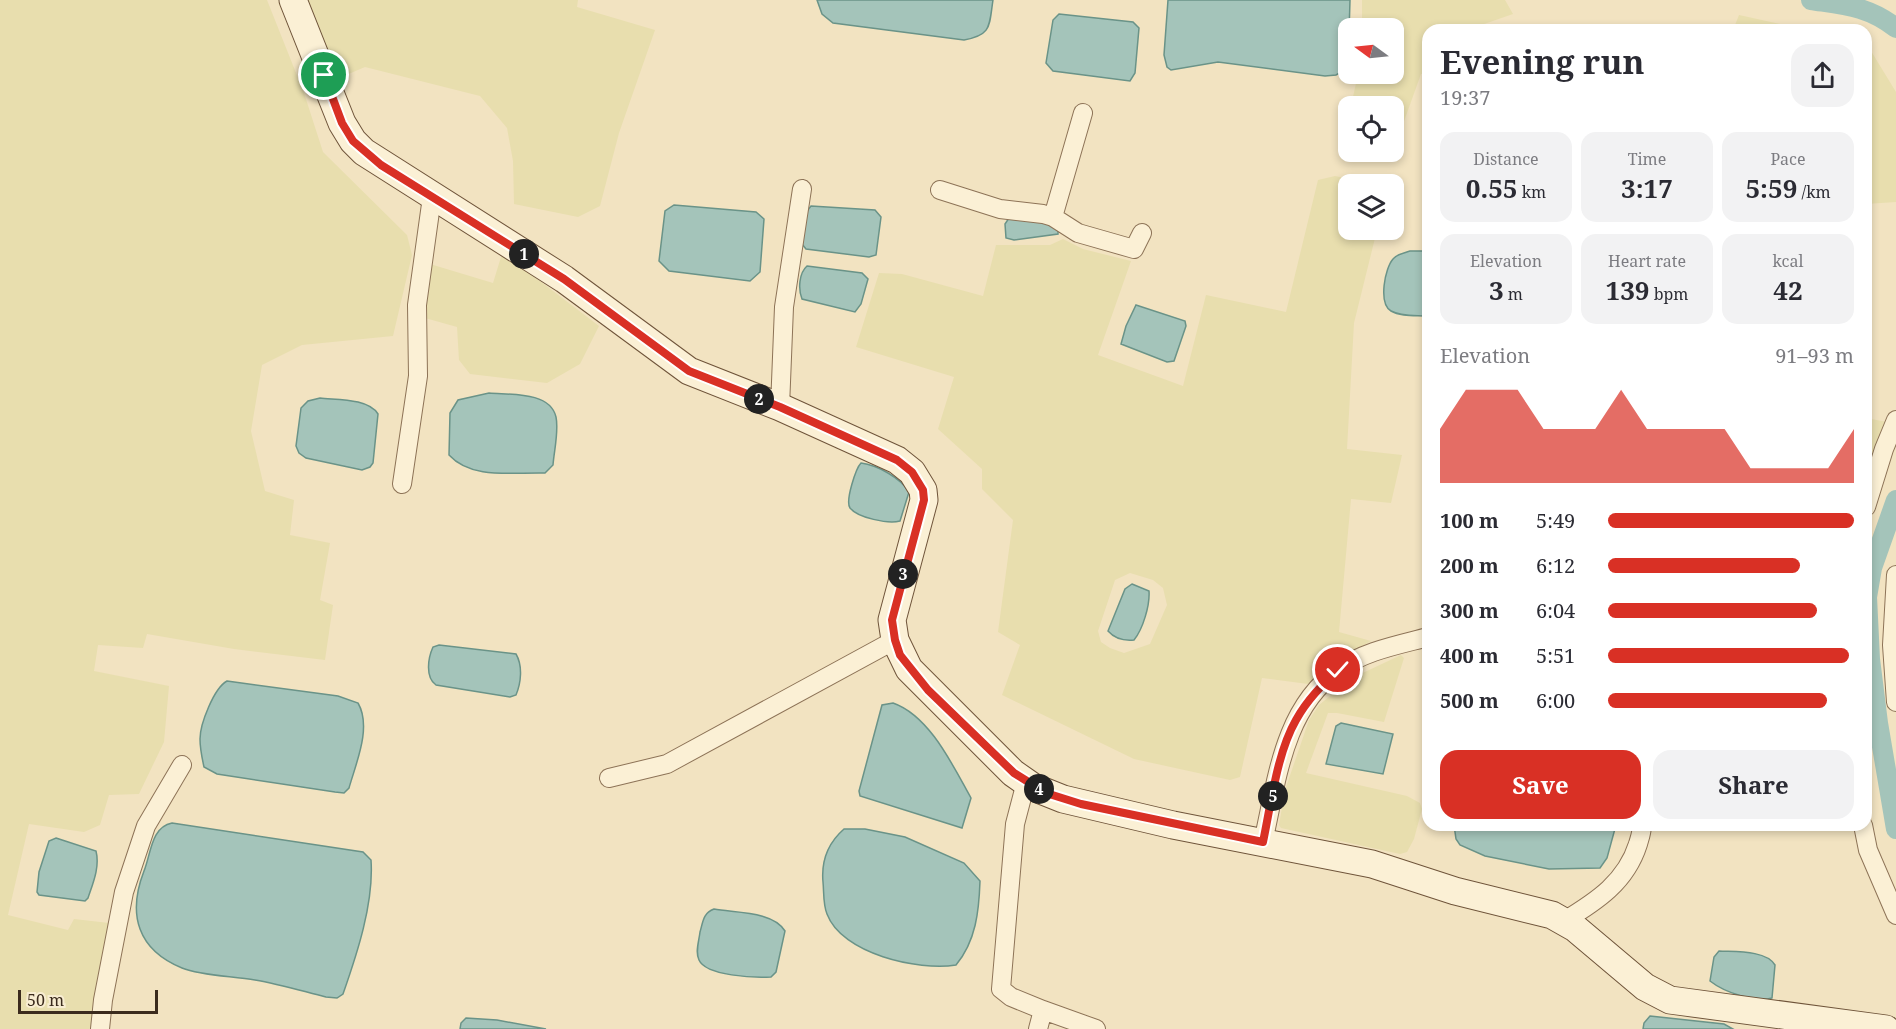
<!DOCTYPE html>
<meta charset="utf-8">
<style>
:root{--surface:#fff;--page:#f2f2f3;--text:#2b2b33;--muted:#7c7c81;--accent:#d93025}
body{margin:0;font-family:"Noto Serif",serif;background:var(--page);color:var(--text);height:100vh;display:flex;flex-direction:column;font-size:22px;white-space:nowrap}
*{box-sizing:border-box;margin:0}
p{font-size:20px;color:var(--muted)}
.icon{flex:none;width:33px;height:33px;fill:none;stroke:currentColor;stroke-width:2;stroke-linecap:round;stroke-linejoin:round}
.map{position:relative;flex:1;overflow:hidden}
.sheet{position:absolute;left:1422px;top:24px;width:450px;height:807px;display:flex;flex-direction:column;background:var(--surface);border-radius:18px;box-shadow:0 3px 9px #0003}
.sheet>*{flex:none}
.needle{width:39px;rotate:285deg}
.controls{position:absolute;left:1338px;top:18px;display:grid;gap:12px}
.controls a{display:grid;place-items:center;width:66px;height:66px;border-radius:12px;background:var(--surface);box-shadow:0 3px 9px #0003;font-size:30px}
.scale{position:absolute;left:18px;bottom:15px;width:140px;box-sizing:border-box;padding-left:6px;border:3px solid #3b2b1d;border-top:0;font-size:16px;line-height:21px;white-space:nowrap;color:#3b2b1d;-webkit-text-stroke:4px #f8edd2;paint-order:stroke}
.pin{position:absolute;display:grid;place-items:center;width:51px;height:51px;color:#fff;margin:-26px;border:3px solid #fff;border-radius:50%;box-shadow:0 2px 6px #0007}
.km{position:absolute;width:30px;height:30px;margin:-15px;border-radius:50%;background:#222;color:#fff;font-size:16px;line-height:30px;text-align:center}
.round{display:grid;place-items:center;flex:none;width:63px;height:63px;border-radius:18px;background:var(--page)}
.overview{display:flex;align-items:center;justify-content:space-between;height:102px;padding:0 18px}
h1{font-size:33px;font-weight:700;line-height:45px}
.stats{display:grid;grid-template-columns:repeat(3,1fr);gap:9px;height:102px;padding:6px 18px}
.stats div{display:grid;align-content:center;border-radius:15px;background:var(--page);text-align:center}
.stats b{font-size:26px;font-weight:700}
.stats small{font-size:16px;font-weight:400}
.stats p{font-size:16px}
.chart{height:168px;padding:12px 18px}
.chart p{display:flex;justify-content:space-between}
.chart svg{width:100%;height:108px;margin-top:6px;fill:var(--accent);opacity:.7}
.primary-button{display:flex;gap:12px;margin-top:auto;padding:12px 18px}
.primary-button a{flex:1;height:69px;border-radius:18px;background:var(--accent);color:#fff;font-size:24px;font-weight:700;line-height:69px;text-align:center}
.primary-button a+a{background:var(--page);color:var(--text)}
ul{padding:0 18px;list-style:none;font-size:20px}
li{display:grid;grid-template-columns:96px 72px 1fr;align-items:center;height:45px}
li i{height:15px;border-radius:8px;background:var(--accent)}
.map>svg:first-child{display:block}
.farmland{fill:#e8deae;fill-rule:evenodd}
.water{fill:#a4c4ba;stroke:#6a9388;stroke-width:1.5}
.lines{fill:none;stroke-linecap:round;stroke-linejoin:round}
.canal{stroke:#a4c4ba;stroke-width:20}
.street-casing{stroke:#8d7357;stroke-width:20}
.secondary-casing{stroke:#6f543a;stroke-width:29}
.street{stroke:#fbf0d5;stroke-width:18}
.secondary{stroke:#fbf0d5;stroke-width:27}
.route-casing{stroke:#fff;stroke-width:12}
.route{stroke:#d93025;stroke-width:8}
</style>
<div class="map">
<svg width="1896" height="1029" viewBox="0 0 1896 1029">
<rect width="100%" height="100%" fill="#f2e3c1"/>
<path class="farmland" d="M 0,0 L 267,0 L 304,93 L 323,152 L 407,235 L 412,255 L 393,336 L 302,345 L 262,365 L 251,431 L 265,491 L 294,500 L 290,535 L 330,543 L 320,600 L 333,605 L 325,660 L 234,649 L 147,634 L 143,648 L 98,645 L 94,671 L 169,686 L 164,742 L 139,794 L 109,795 L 100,825 L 84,832 L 29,824 L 8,915 L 68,930 L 74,919 L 109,923 L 93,1029 L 0,1029 Z
M 308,0 L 578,0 L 577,7 L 655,30 L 619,133 L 600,206 L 578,217 L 514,204 L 513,161 L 507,128 L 480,96 L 365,67 L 339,78 Z
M 1362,0 L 1505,0 L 1513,14 L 1467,30 L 1428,30 L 1428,73 L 1421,74 L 1403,124 L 1394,121 L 1394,106 L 1351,106 L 1358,74 L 1394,74 L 1394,28 L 1362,28 Z
M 1739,15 L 1803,29 L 1805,30 L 1733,30 Z
M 1866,49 L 1871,51 L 1896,92 L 1896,202 L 1866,204 Z
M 1335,176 L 1374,184 L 1348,184 L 1348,230 L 1377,230 L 1354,323 L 1347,449 L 1402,455 L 1391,503 L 1351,499 L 1339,632 L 1371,641 L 1327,666 L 1308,684 L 1262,678 L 1240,777 L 1230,780 L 1134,759 L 1002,695 L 1020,645 L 998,632 L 1013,520 L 982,489 L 982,469 L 938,429 L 954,377 L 856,347 L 879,273 L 902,274 L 983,296 L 996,245 L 1050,245 L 1063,239 L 1083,249 L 1131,261 L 1098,355 L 1183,386 L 1206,295 L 1286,312 L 1318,180 ZM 1130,573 L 1153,580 L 1163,588 L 1167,605 L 1150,644 L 1124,653 L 1110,648 L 1101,642 L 1098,631 L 1115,580 Z
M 507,256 L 599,326 L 580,364 L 547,383 L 470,374 L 459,360 L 457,327 L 425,318 L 430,264 L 493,283 L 501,257 Z
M 1866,418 L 1887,422 L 1866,484 Z
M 1401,655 L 1404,658 L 1384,722 L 1337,713 L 1328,713 L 1306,773 L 1407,796 L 1420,803 L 1422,809 L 1414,839 L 1407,852 L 1400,854 L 1281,828 L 1279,825 L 1285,790 L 1309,720 L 1319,705 L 1352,678 Z"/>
<path class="water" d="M 817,0 L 993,0 C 989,26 992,35 964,40 L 833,23 L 822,14 Z
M 1168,0 L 1350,0 L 1348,68 L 1336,75 L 1325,76 L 1218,62 L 1171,70 L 1167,67 L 1164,55 Z
M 1059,14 L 1133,22 L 1139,28 L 1135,73 L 1130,81 L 1053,71 L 1046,63 L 1053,20 Z
M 674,205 L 756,212 L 764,219 L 760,272 L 750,281 L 669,271 L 659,261 L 665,211 Z
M 811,206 L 875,210 L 881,217 L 876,255 L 869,257 L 806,249 L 802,244 L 807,211 Z
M 1009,218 L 1053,224 L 1058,229 L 1058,234 L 1014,240 L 1006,238 L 1005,224 Z
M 1410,251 L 1428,251 L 1428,316 C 1417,315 1401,317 1391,311 C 1378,303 1385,268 1393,259 C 1397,254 1404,253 1410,251 Z
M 807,266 L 862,273 L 868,279 L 861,304 L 855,312 L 802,299 C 798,289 799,273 807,266 Z
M 1136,305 L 1185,321 L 1186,326 L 1174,361 L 1167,362 L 1121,344 L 1126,326 Z
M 489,393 C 509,395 550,391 556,417 C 559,431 554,451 553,465 L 545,473 C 513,472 472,480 449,455 L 450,413 L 458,400 Z
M 320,398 C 336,400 368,398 378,414 L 373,463 L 370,467 L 362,470 L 306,458 L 299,453 L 296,446 L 301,408 L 308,401 Z
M 861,463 C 877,465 901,478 909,492 L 900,521 C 888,524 858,518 850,508 C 845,501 856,468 861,463 Z
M 1132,584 L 1149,591 C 1150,605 1143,629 1134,640 C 1123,641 1115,639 1108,631 L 1125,589 Z
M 439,645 L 516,654 C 523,666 521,683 516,695 L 510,697 L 436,685 C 425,677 428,658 433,647 Z
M 227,681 L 338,696 L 358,703 C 372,727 356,763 349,788 L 344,793 L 335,792 L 217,774 L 204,767 C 202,758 200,749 200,739 C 200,724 214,688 227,681 Z
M 893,703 C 930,716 953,766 971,798 L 962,828 L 860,796 L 859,791 L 882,705 Z
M 1341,723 L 1393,734 L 1383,774 L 1326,764 L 1336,726 Z
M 172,823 L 363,852 L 371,860 C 374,903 357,954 343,994 L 337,998 L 326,997 C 302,991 279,984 255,980 C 233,976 202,976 182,968 C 138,950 127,915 144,871 C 151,854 151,827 172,823 Z
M 1454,825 L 1616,825 L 1607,858 L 1600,868 L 1549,869 L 1485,856 L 1460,845 L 1456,839 Z
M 844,829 L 865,829 L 905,837 L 964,863 L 980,881 C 979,911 976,941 956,965 C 918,971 842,954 827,914 C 823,905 824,892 823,882 C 821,860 828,843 844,829 Z
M 56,838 L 96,851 C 100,867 93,883 88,898 L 85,901 L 39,895 L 37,892 L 39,872 L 49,841 Z
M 714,909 C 735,913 773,911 785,931 L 776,972 L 771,977 C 755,978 706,976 699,960 C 695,952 699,941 700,932 C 703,922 703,913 714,909 Z
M 1719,951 C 1735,952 1766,950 1775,965 L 1772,998 C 1755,1003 1724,992 1710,981 L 1714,957 Z
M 1650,1016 L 1724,1024 L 1733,1029 L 1643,1029 L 1644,1023 Z
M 466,1018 L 497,1020 L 546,1029 L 460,1029 L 461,1023 Z"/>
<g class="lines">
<path class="canal" d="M 1811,0 C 1844,5 1868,6 1896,28
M 1896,500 L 1872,568 L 1867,597 L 1870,659 L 1878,723 L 1896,829"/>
<defs>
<path id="street" d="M 940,190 L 1000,209 L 1043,214 L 1053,217 L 1078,233 L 1134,249 L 1142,233
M 1053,217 L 1083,113
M 780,407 L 784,307 L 802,189
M 402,484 L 418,376 L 417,305 L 432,197
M 1866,507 L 1884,449 L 1896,420
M 1896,575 L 1892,645 L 1896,702
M 609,778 L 667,764 L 895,640
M 1026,782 L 1015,824 L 1001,989 L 1011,997 L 1043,1010
M 1863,825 L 1868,850 L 1896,915
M 1263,842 C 1277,781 1283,709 1338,670 C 1364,651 1398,645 1428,637
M 1564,921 C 1597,901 1626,882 1638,844 C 1640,837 1642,832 1642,825
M 100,1029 L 103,1000 L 124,892 L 146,826 L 182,765
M 1038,1029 L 1043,1010 L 1096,1029"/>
<path id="secondary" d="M 293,0 L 342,123 L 353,141 L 364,152 L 564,279 L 689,371 L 780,407 L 897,460 L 912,472 L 923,490 L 924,500 L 892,620 L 895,640 L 909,669 L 1013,773 L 1033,787 L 1063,799 L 1173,825 L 1372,864 L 1455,891 L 1552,915 L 1575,928 L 1645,987 L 1670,1000 L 1886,1029"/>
</defs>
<use href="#street" class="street-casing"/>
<use href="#secondary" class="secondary-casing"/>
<use href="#street" class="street"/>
<use href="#secondary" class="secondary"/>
</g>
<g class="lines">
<defs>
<path id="route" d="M 324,75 L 342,123 L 353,141 L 381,165 L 564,279 L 689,371 L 780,407 L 897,460 L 912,472 L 923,490 L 924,500 L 892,620 L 895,640 L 900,655 L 928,690 L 1014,773 L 1046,793 L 1081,804 L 1263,842 C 1271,804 1277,753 1296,720 C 1307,700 1322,685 1338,670"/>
</defs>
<use href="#route" class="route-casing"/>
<use href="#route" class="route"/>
</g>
</svg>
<div class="controls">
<a><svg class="needle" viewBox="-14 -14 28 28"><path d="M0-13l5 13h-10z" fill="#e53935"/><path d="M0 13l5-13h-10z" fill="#7c7c81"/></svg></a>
<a><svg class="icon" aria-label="locate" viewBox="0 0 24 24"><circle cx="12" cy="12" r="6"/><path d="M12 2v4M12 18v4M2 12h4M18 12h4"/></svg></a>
<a><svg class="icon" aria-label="layers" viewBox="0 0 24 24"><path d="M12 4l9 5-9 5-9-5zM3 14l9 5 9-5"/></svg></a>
</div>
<div class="scale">50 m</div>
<div class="pin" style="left:324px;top:75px;background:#1e9e55"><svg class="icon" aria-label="arrive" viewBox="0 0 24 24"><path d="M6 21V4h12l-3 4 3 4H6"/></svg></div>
<div class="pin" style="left:1338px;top:670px;background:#d93025"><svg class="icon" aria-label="check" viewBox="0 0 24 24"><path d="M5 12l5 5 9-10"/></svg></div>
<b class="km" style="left:524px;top:254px">1</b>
<b class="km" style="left:759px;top:399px">2</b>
<b class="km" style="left:903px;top:574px">3</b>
<b class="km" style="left:1039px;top:789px">4</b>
<b class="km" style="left:1273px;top:796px">5</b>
<section class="sheet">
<div class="overview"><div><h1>Evening run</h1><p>19:37</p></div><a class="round"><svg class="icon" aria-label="share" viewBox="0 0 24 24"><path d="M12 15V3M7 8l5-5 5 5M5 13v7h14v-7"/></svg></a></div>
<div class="stats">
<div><p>Distance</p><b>0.55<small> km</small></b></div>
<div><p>Time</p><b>3:17</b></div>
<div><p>Pace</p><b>5:59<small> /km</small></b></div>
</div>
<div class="stats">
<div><p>Elevation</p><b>3<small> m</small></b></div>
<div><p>Heart rate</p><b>139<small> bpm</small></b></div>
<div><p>kcal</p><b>42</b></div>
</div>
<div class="chart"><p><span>Elevation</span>91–93 m</p>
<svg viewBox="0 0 160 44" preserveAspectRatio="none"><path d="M0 44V22L10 6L20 6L30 6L40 22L50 22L60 22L70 6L80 22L90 22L100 22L110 22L120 38L130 38L140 38L150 38L160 22V44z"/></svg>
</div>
<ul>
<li><b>100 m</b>5:49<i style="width:100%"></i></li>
<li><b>200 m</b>6:12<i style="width:78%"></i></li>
<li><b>300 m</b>6:04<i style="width:85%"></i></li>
<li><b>400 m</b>5:51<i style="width:98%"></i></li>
<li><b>500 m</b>6:00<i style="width:89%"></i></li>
</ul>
<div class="primary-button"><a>Save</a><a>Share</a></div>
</section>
</div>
